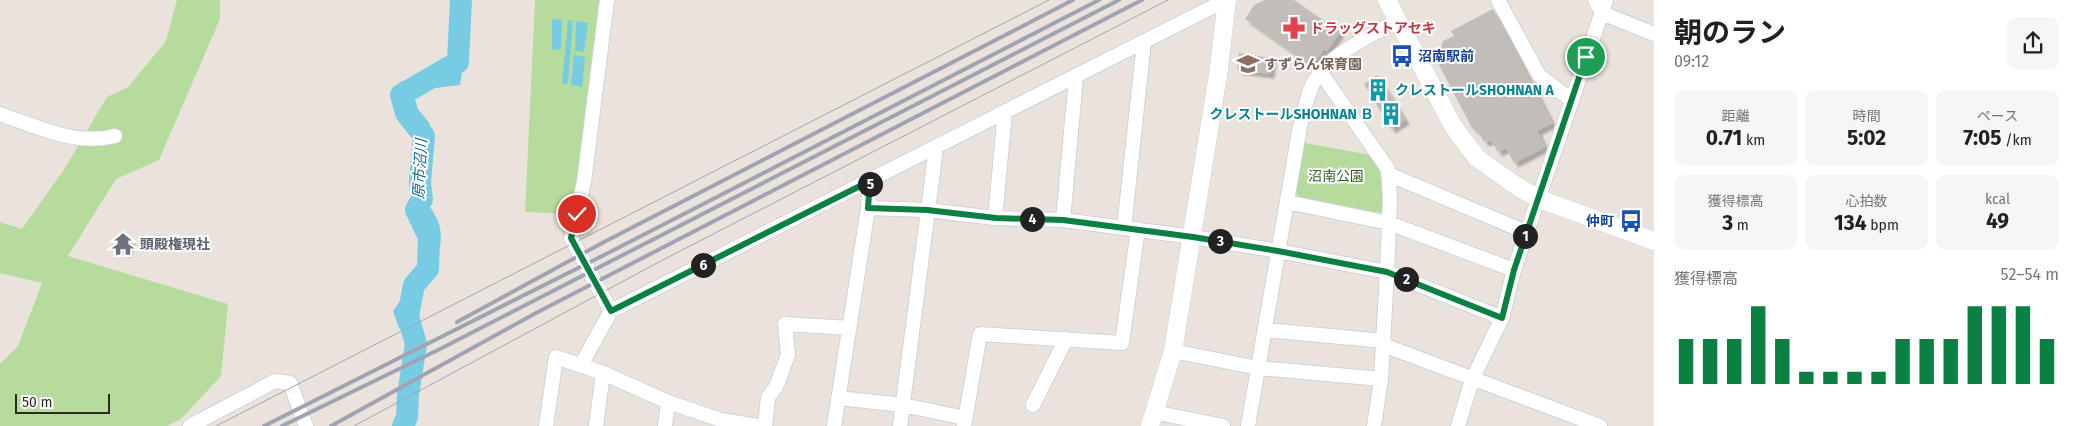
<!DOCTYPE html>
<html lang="ja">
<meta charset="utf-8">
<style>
:root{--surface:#fff;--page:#f6f6f6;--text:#202124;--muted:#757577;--accent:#0b8043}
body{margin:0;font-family:"Fira Sans","Noto Sans JP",sans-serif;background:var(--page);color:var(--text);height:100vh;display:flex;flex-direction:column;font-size:19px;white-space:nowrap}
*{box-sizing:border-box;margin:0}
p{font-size:16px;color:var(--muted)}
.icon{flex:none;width:28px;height:28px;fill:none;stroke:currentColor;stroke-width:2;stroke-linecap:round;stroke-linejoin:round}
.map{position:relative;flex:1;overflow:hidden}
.sheet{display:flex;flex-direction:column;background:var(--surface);width:425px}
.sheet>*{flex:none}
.scale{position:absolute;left:15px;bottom:12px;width:95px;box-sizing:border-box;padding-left:5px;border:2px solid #292929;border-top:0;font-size:14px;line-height:18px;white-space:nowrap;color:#292929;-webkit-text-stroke:4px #fff;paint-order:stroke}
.pin{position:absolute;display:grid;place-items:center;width:42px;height:42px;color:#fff;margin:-21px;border:2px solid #fff;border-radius:50%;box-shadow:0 1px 5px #0007}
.km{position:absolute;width:25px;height:25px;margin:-12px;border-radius:50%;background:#222;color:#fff;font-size:14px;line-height:25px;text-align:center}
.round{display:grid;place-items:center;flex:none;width:52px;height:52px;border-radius:10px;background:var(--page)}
.overview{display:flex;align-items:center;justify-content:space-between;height:85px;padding:0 20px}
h1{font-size:28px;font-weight:700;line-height:38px}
.figures{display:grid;grid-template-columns:repeat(3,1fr);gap:8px;height:85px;padding:5px 20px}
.figures div{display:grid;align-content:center;border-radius:10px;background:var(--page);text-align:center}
.figures b{font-size:21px;font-weight:700}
.figures small{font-size:14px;font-weight:400}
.figures p{font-size:14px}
.chart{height:140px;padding:10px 20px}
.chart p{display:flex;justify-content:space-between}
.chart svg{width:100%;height:90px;margin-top:5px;stroke:var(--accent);stroke-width:6}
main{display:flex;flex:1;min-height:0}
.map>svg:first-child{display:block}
.green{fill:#b5dc9d}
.water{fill:#77cce4}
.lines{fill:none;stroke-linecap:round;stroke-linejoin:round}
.river{stroke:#77cce4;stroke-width:22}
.building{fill:#c2bdb8;filter:url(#shadow)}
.minor-casing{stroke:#ced2dd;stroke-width:16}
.tertiary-casing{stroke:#ced2dd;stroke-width:19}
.minor{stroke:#fff;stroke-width:14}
.tertiary{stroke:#fff;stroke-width:18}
.tram{stroke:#9fa3b2;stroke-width:1}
.rail{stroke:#9fa3b2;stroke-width:4}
.route-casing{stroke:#fff;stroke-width:10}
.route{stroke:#0b8043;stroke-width:6}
.labels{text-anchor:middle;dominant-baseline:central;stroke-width:4;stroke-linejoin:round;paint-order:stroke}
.health-label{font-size:14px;font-weight:bold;fill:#be3a42;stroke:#fff;text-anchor:start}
.transit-label{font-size:14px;font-weight:bold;fill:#164399;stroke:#fff;text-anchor:start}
.education-label{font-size:14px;font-weight:bold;fill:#785e54;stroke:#fff;text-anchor:start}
.culture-label{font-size:14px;font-weight:bold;fill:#0d838f;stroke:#fff;text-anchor:start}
.park-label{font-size:14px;fill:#305f20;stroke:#fff}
.worship-label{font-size:14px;font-weight:bold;fill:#5b616d;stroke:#fff;text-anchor:start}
.water-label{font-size:15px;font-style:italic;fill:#186b8d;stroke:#fff}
</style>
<main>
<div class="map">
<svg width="1654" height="426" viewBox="0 0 1654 426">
<defs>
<filter id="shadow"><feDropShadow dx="4.5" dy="4.5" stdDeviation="1" flood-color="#0004"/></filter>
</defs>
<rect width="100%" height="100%" fill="#eae3dc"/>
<path class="green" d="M 177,0 L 220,0 L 220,19 L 159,160 L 116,179 L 68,256 L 228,304 L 221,376 L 181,419 L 167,426 L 0,426 L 0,364 L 18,346 L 42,283 L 0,273 L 0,222 L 22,229 L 65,168 L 107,97 L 128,87 L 166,41 Z
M 535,0 L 605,0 L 577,214 L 525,212 Z
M 1305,143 L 1371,155 C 1382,171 1385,190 1385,210 L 1381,213 L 1298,197 L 1296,193 Z"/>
<path class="water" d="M 462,0 L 469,0 L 467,44 L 460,85 L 412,91 L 418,109 L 430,124 L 432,157 L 424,196 C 428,205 436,215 439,224 C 448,255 422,286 406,310 L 418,333 L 413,340 L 399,328 L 393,311 L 434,253 L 431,222 L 413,192 L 412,165 L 420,153 L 422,128 L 418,120 L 401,105 L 397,92 L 400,82 L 450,72 L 450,64 L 455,49 Z
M 552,19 L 562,20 L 561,49 L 552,50 Z
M 568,20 L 573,21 L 568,84 L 562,84 Z
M 576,21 L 588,23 L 584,52 L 575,51 Z
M 574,55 L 585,57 L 582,87 L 571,85 Z"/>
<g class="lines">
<path class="river" d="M 403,426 L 407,417 L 408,395 L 416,344 L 408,316 L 414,285 L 428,269 L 429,237 L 416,210 L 422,199 L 420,183 L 424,136 L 406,113 L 401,95 L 458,62 L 461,0"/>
</g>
<path class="building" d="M 1265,0 L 1294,0 L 1340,32 L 1327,51 L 1324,49 L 1312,66 L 1245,19 L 1254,5 Z
M 1493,9 L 1552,123 L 1537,131 L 1545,147 L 1514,163 L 1506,148 L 1498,152 L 1491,140 L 1484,142 L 1479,132 L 1472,128 L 1437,61 L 1443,41 L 1454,36 L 1451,31 Z
M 1239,53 L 1272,58 L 1270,74 L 1237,70 Z
M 1377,75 L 1405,120 L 1391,129 L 1364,84 Z
M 121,236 L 131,240 L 126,253 L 114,248 Z"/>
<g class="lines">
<defs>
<path id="minor" d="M 607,0 L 584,182 L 571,238 L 611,311
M 1498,0 L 1539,75 L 1571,100
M 1595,0 L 1602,13 L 1654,34
M 1321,73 L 1388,169 L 1390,198 L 1387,272 L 1381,379 L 1374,426
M 0,114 C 38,127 75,146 115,136
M 1388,174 L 1526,232
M 1287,202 L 1389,223 L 1514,270
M 868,208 L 927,210 L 995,218 L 1063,220 L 1193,237 L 1278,251 L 1387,272 L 1502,318
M 995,218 L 1005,112
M 1063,220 L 1076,77
M 1124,228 L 1144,42
M 1266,330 L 1384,341
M 1383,345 L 1600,426
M 1173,351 L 1258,368 L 1381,379
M 581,365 L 611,311 L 1226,0
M 838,398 L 903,405 L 965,418
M 1033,405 L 1066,339
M 1154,412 L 1223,426
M 190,426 L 275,381 L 290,383 L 306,426
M 546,426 L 556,357 L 603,373 L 668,402 L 721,420 L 758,426
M 596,426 L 603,373
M 665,426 L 668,402
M 765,426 L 768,397 L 776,387 L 788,355 L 785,324 L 849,328
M 834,426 L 868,208 L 870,181
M 900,426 L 936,148
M 964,426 L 980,334 L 1122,343 L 1138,229
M 1248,426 L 1300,126 C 1304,113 1306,100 1311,88 C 1323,57 1370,36 1398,20
M 1458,426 L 1472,380 L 1502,318 L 1514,270 L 1606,0"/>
<path id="tertiary" d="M 1387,0 L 1453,126 L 1477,158 L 1515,185 L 1537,198 L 1654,241
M 1150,426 L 1173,351 L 1218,75 L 1227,0"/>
</defs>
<use href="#minor" class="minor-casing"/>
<use href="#tertiary" class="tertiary-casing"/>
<use href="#minor" class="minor"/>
<use href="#tertiary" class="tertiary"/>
<path class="tram" d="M 216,426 L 1049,0
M 354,426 L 657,263 L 1168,0"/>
<path class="rail" d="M 457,322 L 606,241 L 1073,0
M 264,426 L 610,252 L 1099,0
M 282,426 L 442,348 L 1119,0
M 331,426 L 536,313 L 1142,0"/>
</g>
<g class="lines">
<defs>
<path id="route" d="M 577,214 L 571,238 L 611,311 L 870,181 L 868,208 L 927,210 L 996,218 L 1063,220 L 1193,237 L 1278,251 L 1387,272 L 1502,318 L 1514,270 L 1586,57"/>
</defs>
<use href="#route" class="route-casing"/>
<use href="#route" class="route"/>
</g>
<defs>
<symbol id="pharmacy-bare" viewBox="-9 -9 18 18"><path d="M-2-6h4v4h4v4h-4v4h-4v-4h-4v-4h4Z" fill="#e0444e" stroke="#fff" stroke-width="2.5" paint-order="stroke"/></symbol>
<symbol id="bus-bare" viewBox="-9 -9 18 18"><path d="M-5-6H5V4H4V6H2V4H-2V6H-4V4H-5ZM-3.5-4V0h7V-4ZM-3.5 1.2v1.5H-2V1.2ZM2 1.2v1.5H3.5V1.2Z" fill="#1a4fb4" stroke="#fff" stroke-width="2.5" paint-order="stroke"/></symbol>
<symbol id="school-bare" viewBox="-9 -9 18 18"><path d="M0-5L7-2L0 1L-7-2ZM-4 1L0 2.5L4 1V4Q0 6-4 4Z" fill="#8d6e63" stroke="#fff" stroke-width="2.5" paint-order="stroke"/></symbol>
<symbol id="building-bare" viewBox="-9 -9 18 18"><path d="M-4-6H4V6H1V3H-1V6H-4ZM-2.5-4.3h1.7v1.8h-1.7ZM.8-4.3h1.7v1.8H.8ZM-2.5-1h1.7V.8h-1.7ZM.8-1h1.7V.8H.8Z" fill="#0f9aa8" stroke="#fff" stroke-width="2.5" paint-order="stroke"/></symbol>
<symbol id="temple-bare" viewBox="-9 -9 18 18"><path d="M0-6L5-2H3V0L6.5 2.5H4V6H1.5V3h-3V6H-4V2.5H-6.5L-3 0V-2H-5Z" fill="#6b7280" stroke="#fff" stroke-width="2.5" paint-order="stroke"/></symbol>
</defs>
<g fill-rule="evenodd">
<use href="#pharmacy-bare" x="1278" y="12" width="32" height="32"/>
<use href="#bus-bare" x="1386" y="40" width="32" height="32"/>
<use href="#school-bare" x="1232" y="48" width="32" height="32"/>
<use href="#building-bare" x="1362" y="74" width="32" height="32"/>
<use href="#building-bare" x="1375" y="98" width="32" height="32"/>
<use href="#bus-bare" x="1615" y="205" width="32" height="32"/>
<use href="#temple-bare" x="107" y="228" width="32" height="32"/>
</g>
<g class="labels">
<g class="health-label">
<text x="1310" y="28">ドラッグストアセキ</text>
</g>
<g class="transit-label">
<text x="1418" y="56">沼南駅前</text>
<text x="1614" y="221" text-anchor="end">仲町</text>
</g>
<g class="education-label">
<text x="1264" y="64">すずらん保育園</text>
</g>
<g class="culture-label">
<text x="1395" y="90">クレストールSHOHNAN A</text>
<text x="1374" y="114" text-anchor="end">クレストールSHOHNAN Ｂ</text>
</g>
<g class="park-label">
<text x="1336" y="176">沼南公園</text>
</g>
<g class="worship-label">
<text x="140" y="244">頭殿権現社</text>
</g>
<g class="water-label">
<text transform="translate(420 169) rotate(-87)">原市沼川</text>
</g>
</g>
</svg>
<div class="scale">50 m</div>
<div class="pin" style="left:1586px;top:57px;background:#1e9e55"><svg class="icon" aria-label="arrive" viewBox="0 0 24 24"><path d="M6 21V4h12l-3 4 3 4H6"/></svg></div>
<div class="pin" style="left:577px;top:214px;background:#d93025"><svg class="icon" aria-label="check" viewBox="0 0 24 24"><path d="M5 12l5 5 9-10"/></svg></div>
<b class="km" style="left:1525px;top:236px">1</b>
<b class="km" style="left:1406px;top:279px">2</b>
<b class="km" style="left:1220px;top:241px">3</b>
<b class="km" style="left:1032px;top:219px">4</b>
<b class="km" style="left:870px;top:184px">5</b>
<b class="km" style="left:703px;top:265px">6</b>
</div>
<section class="sheet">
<div class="overview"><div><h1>朝のラン</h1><p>09:12</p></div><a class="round"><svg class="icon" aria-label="share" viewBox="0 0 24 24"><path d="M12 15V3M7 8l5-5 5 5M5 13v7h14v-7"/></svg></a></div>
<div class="figures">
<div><p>距離</p><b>0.71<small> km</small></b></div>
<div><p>時間</p><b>5:02</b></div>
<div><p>ペース</p><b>7:05<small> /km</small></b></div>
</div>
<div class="figures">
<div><p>獲得標高</p><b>3<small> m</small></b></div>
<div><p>心拍数</p><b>134<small> bpm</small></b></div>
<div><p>kcal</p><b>49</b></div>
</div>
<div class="chart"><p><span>獲得標高</span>52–54 m</p>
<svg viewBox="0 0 160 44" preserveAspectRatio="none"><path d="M5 44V22M15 44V22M25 44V22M35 44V6M45 44V22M55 44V38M65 44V38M75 44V38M85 44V38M95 44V22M105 44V22M115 44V22M125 44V6M135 44V6M145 44V6M155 44V22"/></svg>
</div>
</section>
</main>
